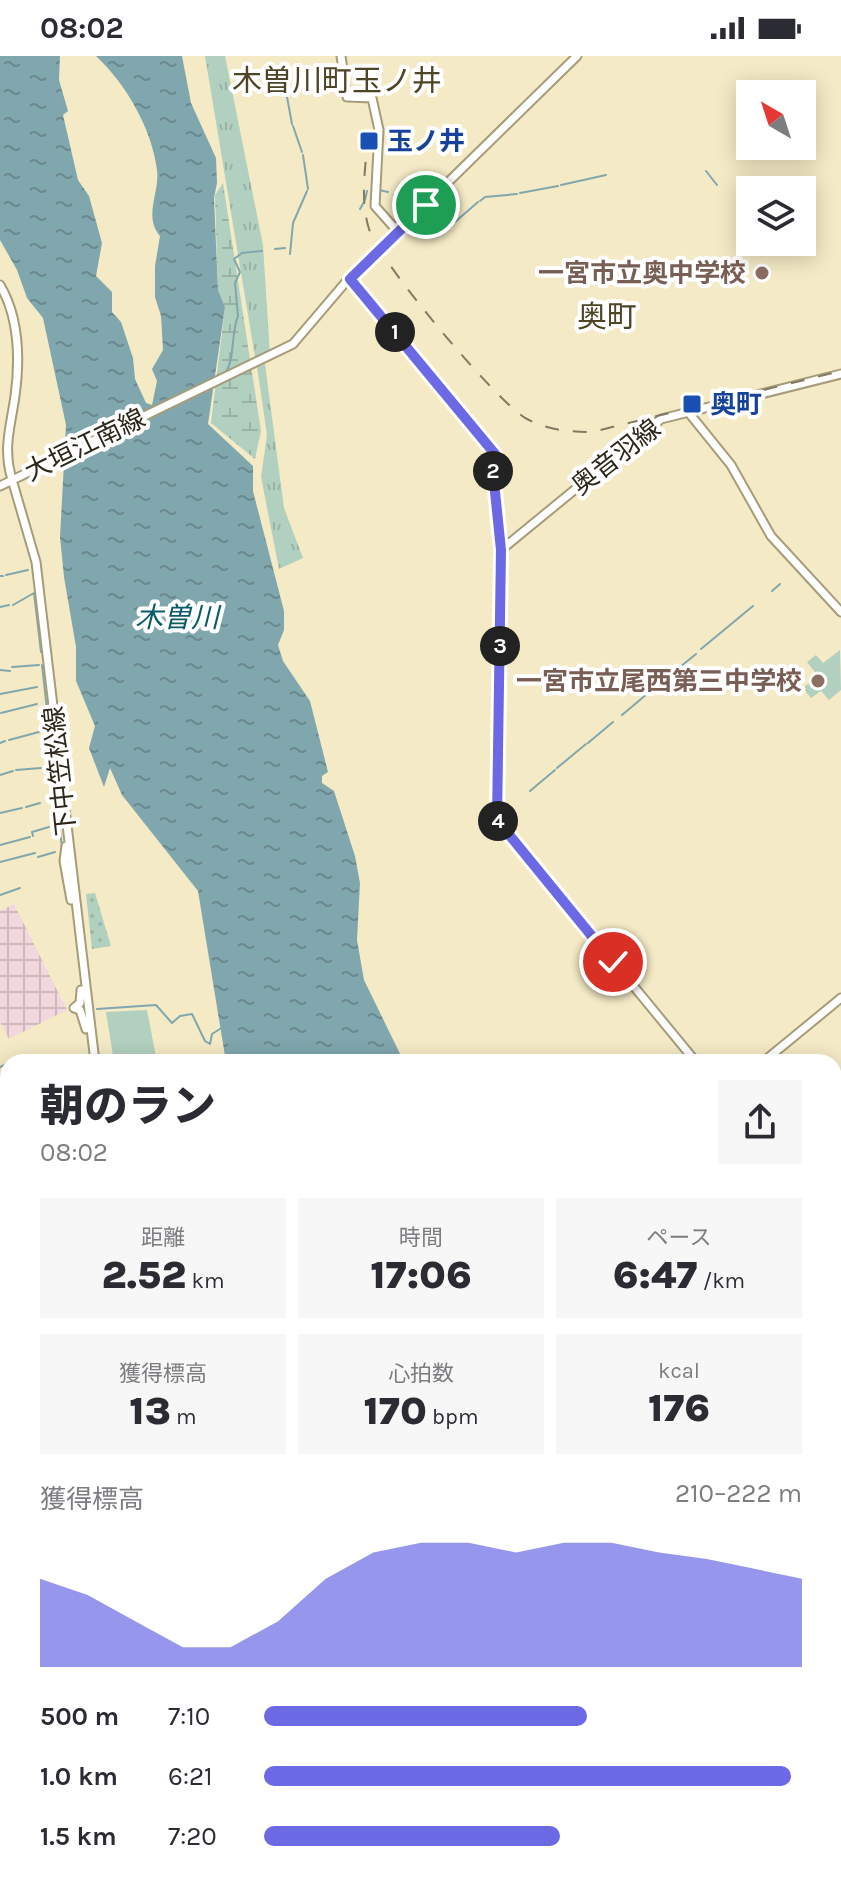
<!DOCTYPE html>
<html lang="ja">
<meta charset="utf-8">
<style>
:root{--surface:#fff;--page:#f7f7f7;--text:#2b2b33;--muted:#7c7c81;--accent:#6b6ae4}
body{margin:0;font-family:Karla,"Noto Sans JP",sans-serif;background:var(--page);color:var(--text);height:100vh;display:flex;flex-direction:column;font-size:30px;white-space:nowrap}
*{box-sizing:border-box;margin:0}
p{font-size:26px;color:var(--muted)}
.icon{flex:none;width:44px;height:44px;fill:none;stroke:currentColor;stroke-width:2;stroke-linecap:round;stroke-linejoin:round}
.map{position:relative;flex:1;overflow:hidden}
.details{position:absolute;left:0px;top:998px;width:842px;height:828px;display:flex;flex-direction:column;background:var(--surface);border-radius:24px 24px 0 0;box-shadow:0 4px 20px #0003}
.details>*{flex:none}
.needle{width:52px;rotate:321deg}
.fabs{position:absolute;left:736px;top:24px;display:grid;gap:16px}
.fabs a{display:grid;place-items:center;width:80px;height:80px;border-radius:0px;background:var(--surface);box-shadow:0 4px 20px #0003;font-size:40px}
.pin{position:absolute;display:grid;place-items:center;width:68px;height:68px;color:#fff;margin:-34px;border:4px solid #fff;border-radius:50%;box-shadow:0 2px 8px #0007}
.km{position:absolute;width:40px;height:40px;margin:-20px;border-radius:50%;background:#222;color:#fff;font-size:22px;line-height:40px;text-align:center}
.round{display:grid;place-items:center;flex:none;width:84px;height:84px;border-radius:0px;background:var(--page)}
.head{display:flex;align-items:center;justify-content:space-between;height:136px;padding:0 40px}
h1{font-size:44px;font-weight:800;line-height:60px}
.stats{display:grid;grid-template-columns:repeat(3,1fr);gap:12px;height:136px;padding:8px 40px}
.stats div{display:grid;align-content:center;border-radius:0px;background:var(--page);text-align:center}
.stats b{font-size:40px;font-weight:800}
.stats small{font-size:22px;font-weight:400}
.stats p{font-size:22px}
.chart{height:224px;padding:16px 40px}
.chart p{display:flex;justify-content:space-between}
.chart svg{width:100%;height:144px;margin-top:8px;fill:var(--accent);opacity:.7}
ul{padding:0 40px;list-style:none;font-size:26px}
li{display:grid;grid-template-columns:128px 96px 1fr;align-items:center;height:60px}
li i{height:20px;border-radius:10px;background:var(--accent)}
.status{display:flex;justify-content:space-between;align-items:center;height:56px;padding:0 40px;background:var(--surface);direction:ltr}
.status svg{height:22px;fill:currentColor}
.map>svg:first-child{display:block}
.industrial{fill:url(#industrial-grid)}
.grass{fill:url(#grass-dots)}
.wetland{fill:url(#wetland-marsh)}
.park{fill:url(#park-tufts)}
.garden{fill:#b2d0bf}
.water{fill:url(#water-ripples)}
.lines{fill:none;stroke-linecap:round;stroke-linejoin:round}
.stream{stroke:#81a7ae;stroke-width:2}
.river{stroke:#81a7ae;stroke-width:5}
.major-casing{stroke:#a59c79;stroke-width:11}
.major{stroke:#fff;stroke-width:7}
.rail{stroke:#827b63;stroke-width:2;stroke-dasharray:14 14;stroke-linecap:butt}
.route-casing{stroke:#fff;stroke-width:16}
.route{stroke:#6b6ae4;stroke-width:10}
.transit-dot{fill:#1a4fb4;stroke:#fff;stroke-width:3}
.education-dot{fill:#8d6e63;stroke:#fff;stroke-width:3}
.labels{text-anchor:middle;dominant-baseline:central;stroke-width:8;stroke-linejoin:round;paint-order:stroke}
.transit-label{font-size:26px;font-weight:bold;fill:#164399;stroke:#fff;text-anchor:start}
.education-label{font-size:26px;font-weight:bold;fill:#785e54;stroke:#fff;text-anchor:end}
.street-label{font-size:26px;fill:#2a2618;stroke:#fff}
.water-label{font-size:28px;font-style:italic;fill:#085b67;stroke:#fff}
.quarter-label{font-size:30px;fill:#4d4525;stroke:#fff}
</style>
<div class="status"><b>08:02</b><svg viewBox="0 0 49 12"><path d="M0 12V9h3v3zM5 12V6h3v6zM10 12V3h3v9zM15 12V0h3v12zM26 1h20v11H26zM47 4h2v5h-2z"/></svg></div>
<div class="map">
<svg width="841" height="1826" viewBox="0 0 841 1826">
<defs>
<pattern id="industrial-grid" width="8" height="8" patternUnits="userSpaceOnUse" patternTransform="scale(2)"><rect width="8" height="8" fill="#f2d8dd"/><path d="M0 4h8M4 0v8" fill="none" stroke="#d0b9bd"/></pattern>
<pattern id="grass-dots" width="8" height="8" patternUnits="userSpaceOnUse" patternTransform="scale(2)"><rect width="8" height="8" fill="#b2d0bf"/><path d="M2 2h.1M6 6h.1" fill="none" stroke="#99b2a3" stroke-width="1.8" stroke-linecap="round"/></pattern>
<pattern id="wetland-marsh" width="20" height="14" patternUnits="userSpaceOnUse" patternTransform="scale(2)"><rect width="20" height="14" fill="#b2d0bf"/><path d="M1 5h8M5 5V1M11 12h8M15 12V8" fill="none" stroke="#99b2a3"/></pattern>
<pattern id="park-tufts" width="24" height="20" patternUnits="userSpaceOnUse" patternTransform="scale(2)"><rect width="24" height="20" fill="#b2d0bf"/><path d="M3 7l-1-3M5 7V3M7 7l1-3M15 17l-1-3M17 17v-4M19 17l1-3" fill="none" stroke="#99b2a3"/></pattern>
<pattern id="water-ripples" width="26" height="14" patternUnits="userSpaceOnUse" patternTransform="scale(2)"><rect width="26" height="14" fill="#81a7ae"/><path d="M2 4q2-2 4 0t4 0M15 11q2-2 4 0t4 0" fill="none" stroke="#6a888d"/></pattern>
</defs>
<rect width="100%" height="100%" fill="#f4eac5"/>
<path class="industrial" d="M 14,848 L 67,954 L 9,983 L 0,966 L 0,855 Z"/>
<path class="grass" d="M 95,837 L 111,890 L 92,893 L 86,838 Z
M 334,1818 L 414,1818 L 414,1826 L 335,1826 Z"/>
<path class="wetland" d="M 223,127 L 261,375 L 255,403 L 211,367 L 225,251 L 218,234 L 215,139 Z"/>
<path class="park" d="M 205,0 L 225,0 L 263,189 L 270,299 L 255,301 Z
M 265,308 L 284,452 L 303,502 L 279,513 L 261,421 L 267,379 L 257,311 Z"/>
<path class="garden" d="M 840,594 L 841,634 L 829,644 L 821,635 L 811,642 L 803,632 L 818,620 L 807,606 L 816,599 L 823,607 Z
M 147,954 L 157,1006 L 114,1006 L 106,956 Z"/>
<path class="water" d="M 0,0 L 60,0 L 59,24 L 68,55 L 63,59 L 78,124 L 89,140 L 102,187 L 96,220 L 112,236 L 112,256 L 121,266 L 133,302 L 135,323 L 146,347 L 152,349 L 157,325 L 152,313 L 163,294 L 161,260 L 155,241 L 155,210 L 160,180 C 143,160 160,137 157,114 C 152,73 126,28 96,0 L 182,0 L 191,47 L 216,102 L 217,127 L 214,142 L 218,234 L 225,251 L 208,368 L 253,410 L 253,435 L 284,555 L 284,574 L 278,589 L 283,605 L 310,645 L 328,716 L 322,720 L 322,727 L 334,735 L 355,800 L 360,827 L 357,884 L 364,924 L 404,1006 L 226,1006 L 198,835 L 122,739 L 110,712 L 104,731 L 89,692 L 95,670 L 76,625 L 76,591 L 64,521 L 60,481 L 66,369 L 43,262 L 27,242 L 17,214 L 0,184 Z
M 413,1818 L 617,1818 L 615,1826 L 413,1826 Z"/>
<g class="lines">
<path class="stream" d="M 288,37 L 288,35
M 287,41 L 292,68
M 293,70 L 302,96
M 303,99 L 308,133
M 706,115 L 717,129
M 561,129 L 606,119
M 379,134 L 388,136
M 520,137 L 558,130
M 394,139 L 423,149
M 365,144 L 367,135
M 480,145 L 485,141 L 517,138
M 430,149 L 450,157 L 455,166 L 478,146
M 360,153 L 364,146
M 275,193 L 285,192
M 290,198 L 293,167 L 307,135
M 225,317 C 235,305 231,276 238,260 L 235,227 L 240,216 L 234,203 L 242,197 L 262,195
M 6,519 L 28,514
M 0,520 L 3,520
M 772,535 L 780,528
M 13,549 L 34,537 L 41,596
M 0,551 L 9,549
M 701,593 L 753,550
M 42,609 L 53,707
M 12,611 L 39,609
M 680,611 L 696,598
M 0,614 L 10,615
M 649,636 L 678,612
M 0,638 L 37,631
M 1,657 L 37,648
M 622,659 L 647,638
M 9,684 L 39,676
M 0,687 L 5,685
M 588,687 L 613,666
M 557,712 L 586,688
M 16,714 L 41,712
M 0,719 L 13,715
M 55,730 L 62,792
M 530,735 L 555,714
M 26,751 L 40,747
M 0,757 L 22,752
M 33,780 L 32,776 L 49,771
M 0,789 L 30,781
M 38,801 L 55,796
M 0,806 L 35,797
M 0,839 L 20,832
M 97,953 L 156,949 L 172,967 L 180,960 L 192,958 L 205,985 L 210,988 L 212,978 L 223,971
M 9,1006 L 16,1003
M 0,1011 L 8,1007
M 1,1034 L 8,1041
M 0,1087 L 2,1090
M 4,1092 L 8,1099
M 0,1116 L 2,1119
M 4,1123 L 8,1130
M 0,1167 L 2,1170
M 3,1173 L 8,1183
M 4,1220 L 8,1217
M 0,1223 L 0,1222
M 0,1275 L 8,1272
M 0,1317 L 5,1322
M 7,1325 L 8,1326
M 0,1355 L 8,1349
M 834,1374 L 841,1380
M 0,1430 L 8,1426"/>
<path class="river" d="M 76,1826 L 88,1818"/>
<defs>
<path id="major" d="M 341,0 L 347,41 L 372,42 L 379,74 L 375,150 L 398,176
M 350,223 L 495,398 L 493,416 L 501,494 L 497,764 L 696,1006
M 0,229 C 19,261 20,304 15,340 C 11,369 3,391 11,420
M 689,357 L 731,409 L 771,480 L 841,556
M 13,427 L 36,506 L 95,1006
M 0,430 L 293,288 L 345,227 L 577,0
M 501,494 L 661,363 L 841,318
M 66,790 L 64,805 L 71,844
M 81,934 L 80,947 L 74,952 L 80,954 L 86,973
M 763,1006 L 841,942
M 834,1113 L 841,1122
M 0,1146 L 8,1161
M 0,1406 L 8,1401
M 834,1535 L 841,1529
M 834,1582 L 841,1585
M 325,1818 L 327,1826
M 711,1818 L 714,1826"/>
</defs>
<use href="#major" class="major-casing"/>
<use href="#major" class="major"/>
<path class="rail" d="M 368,78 C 366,110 359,145 370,176 C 381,207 497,347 527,363 C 548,374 569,376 592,376 L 841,315"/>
</g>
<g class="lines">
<defs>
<path id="route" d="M 426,149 L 350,223 L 495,398 L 493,416 L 501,494 L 497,764 L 613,906"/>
</defs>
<use href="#route" class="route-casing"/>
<use href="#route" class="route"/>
</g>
<g class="transit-dot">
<rect x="359" y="75" width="20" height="20" rx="4"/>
<rect x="682" y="338" width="20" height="20" rx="4"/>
</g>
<g class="education-dot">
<circle cx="762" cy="217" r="8"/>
<circle cx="818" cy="625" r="8"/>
</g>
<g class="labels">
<g class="transit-label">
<text x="387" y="85">玉ノ井</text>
<text x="710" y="348">奥町</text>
</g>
<g class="education-label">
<text x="746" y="217">一宮市立奥中学校</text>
<text x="802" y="625">一宮市立尾西第三中学校</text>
</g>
<g class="street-label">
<text transform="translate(85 389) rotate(-26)">大垣江南線</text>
<text transform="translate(616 401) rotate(-38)">奥音羽線</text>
<text transform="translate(60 715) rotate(-96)">下中笠松線</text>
</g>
<g class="water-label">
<text x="177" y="561">木曽川</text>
</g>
<g class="quarter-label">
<text x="337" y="25">木曽川町玉ノ井</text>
<text x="607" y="261">奥町</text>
</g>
</g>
</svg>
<div class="fabs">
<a><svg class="needle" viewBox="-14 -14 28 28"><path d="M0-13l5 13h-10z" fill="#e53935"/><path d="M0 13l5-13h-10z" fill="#7c7c81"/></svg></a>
<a><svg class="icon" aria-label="layers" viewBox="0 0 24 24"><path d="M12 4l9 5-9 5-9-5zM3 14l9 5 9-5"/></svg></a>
</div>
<div class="pin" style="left:426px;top:149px;background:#1e9e55"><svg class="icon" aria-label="arrive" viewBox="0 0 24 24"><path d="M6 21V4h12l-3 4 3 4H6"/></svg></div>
<div class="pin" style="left:613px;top:906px;background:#d93025"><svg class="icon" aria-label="check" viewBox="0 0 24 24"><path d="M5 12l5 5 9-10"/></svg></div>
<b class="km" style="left:395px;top:276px">1</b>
<b class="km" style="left:493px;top:415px">2</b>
<b class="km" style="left:500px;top:590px">3</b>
<b class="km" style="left:498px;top:765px">4</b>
<section class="details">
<div class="head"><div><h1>朝のラン</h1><p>08:02</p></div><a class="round"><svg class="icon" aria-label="share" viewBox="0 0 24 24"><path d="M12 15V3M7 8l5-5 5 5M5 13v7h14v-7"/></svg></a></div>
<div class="stats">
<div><p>距離</p><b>2.52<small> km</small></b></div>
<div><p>時間</p><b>17:06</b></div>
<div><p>ペース</p><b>6:47<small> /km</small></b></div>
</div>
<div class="stats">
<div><p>獲得標高</p><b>13<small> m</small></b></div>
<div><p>心拍数</p><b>170<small> bpm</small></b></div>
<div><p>kcal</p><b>176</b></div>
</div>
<div class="chart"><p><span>獲得標高</span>210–222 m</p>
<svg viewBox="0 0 160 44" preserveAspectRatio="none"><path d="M0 44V17L10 22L20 30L30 38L40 38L50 30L60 17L70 9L80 6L90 6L100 9L110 6L120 6L130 9L140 11L150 14L160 17V44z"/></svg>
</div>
<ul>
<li><b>500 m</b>7:10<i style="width:60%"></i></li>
<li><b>1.0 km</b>6:21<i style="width:98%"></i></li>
<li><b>1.5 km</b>7:20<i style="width:55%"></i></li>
</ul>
</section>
</div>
